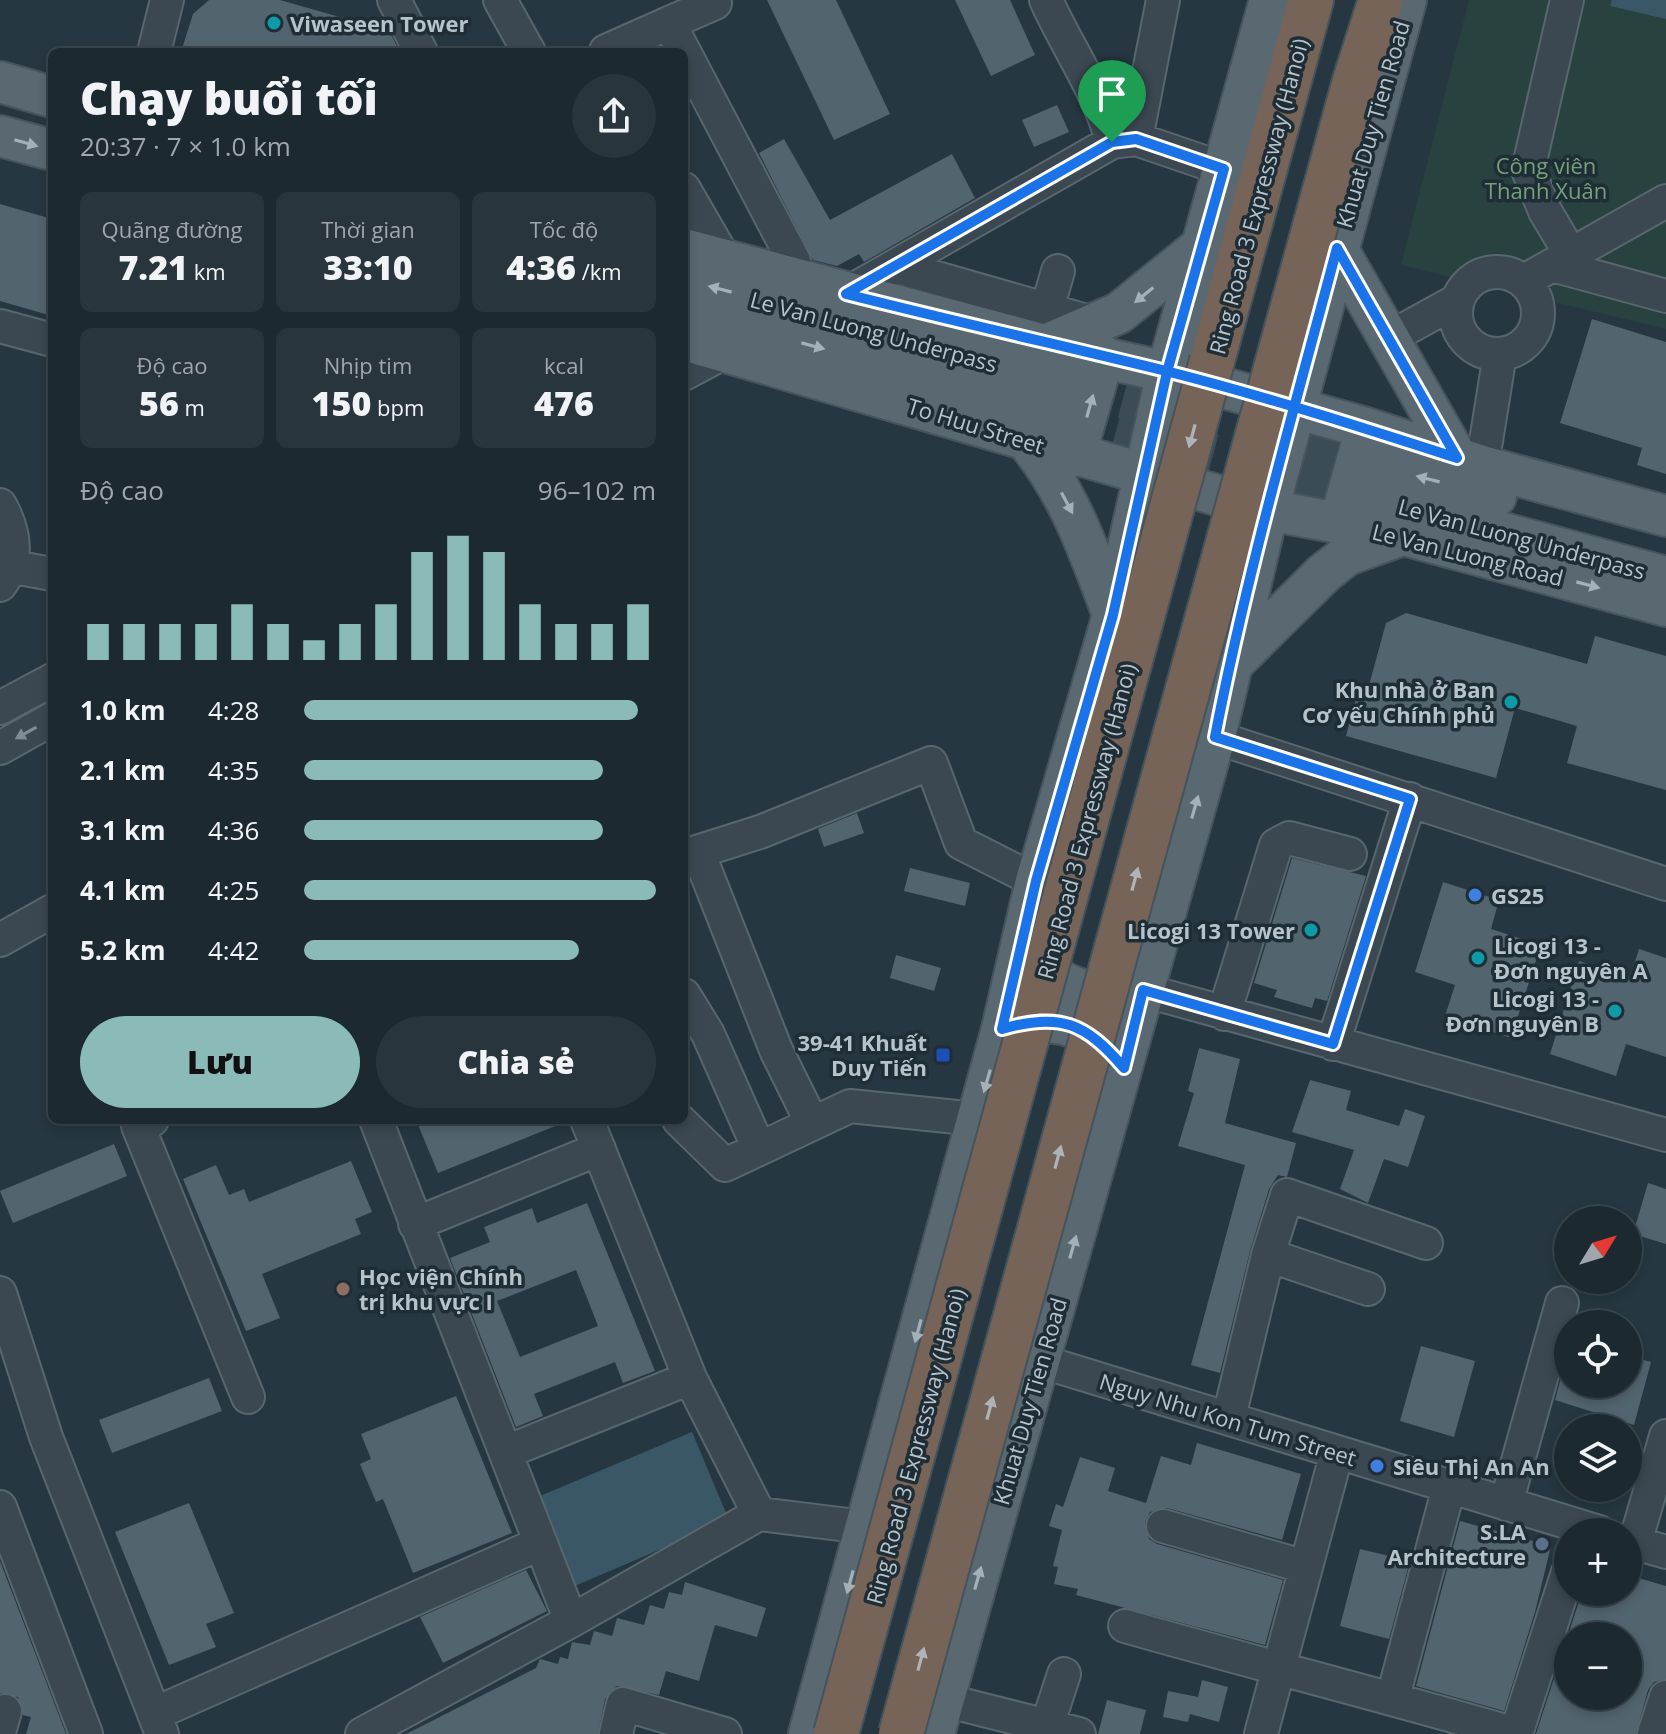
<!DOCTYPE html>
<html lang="vi">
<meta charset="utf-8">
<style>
:root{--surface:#1c2931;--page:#29353d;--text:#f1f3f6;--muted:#a0a6ab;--line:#3a454d;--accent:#8bbbb9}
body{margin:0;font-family:"Open Sans",sans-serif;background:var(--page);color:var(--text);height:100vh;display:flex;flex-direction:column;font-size:30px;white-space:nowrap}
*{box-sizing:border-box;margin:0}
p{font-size:26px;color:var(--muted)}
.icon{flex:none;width:44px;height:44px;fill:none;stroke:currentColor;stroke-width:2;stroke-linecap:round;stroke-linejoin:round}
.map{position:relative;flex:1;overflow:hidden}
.drawer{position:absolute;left:48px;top:48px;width:640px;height:1076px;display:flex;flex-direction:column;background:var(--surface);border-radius:12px;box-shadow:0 4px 12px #0003,0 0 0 2px var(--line)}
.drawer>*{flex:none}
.needle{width:52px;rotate:52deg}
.tools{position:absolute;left:1554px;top:1206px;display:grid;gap:16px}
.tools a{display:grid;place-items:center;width:88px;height:88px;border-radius:50%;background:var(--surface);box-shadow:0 4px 12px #0003,0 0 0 2px var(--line);font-size:40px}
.pin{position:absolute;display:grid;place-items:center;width:68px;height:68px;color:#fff;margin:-82px -34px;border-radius:50% 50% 50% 0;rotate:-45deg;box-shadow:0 0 8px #0007}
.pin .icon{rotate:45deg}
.round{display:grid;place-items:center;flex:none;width:84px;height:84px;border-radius:42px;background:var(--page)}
.overview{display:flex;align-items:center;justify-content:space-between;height:136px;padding:0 32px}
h1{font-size:44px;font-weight:800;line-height:60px}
.stats{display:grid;grid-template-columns:repeat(3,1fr);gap:12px;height:136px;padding:8px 32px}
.stats div{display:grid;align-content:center;border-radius:12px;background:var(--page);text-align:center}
.stats b{font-size:34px;font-weight:800}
.stats small{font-size:22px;font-weight:400}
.stats p{font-size:22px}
.chart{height:224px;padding:16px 32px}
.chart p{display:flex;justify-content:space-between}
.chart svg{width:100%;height:144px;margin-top:8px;stroke:var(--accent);stroke-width:6}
.action{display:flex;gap:16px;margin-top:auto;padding:16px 32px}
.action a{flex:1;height:92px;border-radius:48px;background:var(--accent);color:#111;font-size:32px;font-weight:800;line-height:92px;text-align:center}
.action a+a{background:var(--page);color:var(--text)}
ul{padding:0 32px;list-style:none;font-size:26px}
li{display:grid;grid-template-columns:128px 96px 1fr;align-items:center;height:60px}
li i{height:20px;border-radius:10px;background:var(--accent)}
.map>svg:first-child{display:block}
.green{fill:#28423f}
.water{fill:#3a5767}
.building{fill:#52646e;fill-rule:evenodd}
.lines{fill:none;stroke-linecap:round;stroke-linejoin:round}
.major-tunnel{stroke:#3c4c56;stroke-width:40;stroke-dasharray:40 20;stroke-linecap:butt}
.minor-casing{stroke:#58666e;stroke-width:36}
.major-casing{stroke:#47545d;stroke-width:44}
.highway-casing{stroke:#45535b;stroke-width:48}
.minor{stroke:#3b4851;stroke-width:32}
.major{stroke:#596871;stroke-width:40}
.highway{stroke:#776458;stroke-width:44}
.highway-bridge-casing{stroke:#45535b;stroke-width:48;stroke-linecap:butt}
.highway-bridge{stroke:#776458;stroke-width:44}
.oneway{fill:#a4b1b9}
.oneway2{fill:#adb5ba}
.oneway3{fill:#7f8c94}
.route-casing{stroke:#fff;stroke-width:16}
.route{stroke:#1a73e8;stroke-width:10}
.culture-dot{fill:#0f9aa8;stroke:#1f2d36;stroke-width:3}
.shop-dot{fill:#3f7fe0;stroke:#1f2d36;stroke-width:3}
.transit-dot{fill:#1a4fb4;stroke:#1f2d36;stroke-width:3}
.education-dot{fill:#8d6e63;stroke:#1f2d36;stroke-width:3}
.service-dot{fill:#5c6f8a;stroke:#1f2d36;stroke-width:3}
.labels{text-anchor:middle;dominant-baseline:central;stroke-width:7;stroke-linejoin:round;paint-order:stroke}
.poi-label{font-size:22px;font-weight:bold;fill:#b7c3cb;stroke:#1f2d36;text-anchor:start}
.street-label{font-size:22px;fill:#b7c3cb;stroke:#1f2d36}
.park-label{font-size:22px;fill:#76a077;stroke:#1f2d36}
</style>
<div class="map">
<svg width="1666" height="1734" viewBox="0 0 1666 1734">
<rect width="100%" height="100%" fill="#263741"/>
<path class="green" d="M 1469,0 L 1666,0 L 1666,329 L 1401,265 Z"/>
<path class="water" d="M 1612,0 L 1666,0 L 1666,19 L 1610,6 Z
M 692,1432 L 729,1520 L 570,1588 L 533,1499 Z"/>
<path class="building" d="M 209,0 L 280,0 L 389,31 L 400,52 L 181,52 L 193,14 Z
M 767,0 L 836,0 L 890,114 L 834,140 Z
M 955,0 L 1010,0 L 1035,55 L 991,76 Z
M 1057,105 L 1069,132 L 1034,147 L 1022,120 Z
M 784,139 L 830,220 L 952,154 L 975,198 L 864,262 L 859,254 L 837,266 L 813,260 L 759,153 Z
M 0,204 L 52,219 L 52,316 L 0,301 Z
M 1592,319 L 1666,342 L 1666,474 L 1637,465 L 1642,448 L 1560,423 Z
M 1406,613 L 1587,664 L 1595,636 L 1666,656 L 1666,790 L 1567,763 L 1577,726 L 1515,708 L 1496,778 L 1346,736 L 1356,698 L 1365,700 L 1386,623 Z
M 857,813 L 864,833 L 824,847 L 818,829 Z
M 1292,858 L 1366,876 L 1327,1001 L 1315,998 L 1312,1008 L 1274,997 L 1277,990 L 1254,983 Z
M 910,868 L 970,883 L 965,906 L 904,891 Z
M 1443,882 L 1499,900 L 1491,929 L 1541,945 L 1511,1038 L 1445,1016 L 1455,985 L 1415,972 Z
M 1639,949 L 1666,958 L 1666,1057 L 1626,1044 L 1616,1076 L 1550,1054 L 1579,961 L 1630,977 Z
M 896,955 L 941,968 L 934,991 L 890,978 Z
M 1199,1048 L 1240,1059 L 1225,1123 L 1296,1143 L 1287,1177 L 1278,1175 L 1269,1189 L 1250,1251 L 1220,1373 L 1191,1365 L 1245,1165 L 1178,1146 L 1194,1093 L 1188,1091 Z
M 1310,1080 L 1351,1091 L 1346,1110 L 1399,1126 L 1405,1109 L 1425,1116 L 1408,1167 L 1384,1159 L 1368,1203 L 1340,1189 L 1354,1150 L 1292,1132 Z
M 416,1120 L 568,1120 L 568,1121 L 438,1173 Z
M 114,1144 L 127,1176 L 13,1223 L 0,1191 Z
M 351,1161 L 372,1212 L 355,1219 L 361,1234 L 262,1274 L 280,1318 L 246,1331 L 183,1179 L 216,1165 L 229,1195 L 244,1189 L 249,1202 Z
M 1648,1183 L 1666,1189 L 1666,1244 L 1633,1234 Z
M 587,1203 L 655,1371 L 623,1383 L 615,1362 L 534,1394 L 543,1416 L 516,1427 L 450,1258 L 490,1242 L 484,1227 L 532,1208 L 537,1223 ZM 576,1270 L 598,1326 L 520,1357 L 497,1301 Z
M 1421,1346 L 1475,1361 L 1454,1437 L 1400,1421 Z
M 1628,1356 L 1651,1362 L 1634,1425 L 1555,1400 L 1564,1367 L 1568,1368 L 1568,1384 L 1628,1384 Z
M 209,1378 L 222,1411 L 112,1453 L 99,1420 Z
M 456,1396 L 512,1533 L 413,1573 L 383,1499 L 376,1502 L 360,1464 L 371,1459 L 361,1434 Z
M 1197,1443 L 1301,1474 L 1282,1540 L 1167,1508 L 1150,1512 L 1145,1522 L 1149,1539 L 1157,1544 L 1283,1580 L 1265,1645 L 1076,1595 L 1078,1589 L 1054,1584 L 1058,1567 L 1053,1566 L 1062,1530 L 1049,1526 L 1056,1504 L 1063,1507 L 1080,1457 L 1115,1468 L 1108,1491 L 1146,1503 L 1161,1456 L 1191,1465 Z
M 189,1503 L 234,1613 L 206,1624 L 216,1647 L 169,1665 L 115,1532 Z
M 1460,1521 L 1551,1546 L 1535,1612 L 1504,1711 L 1416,1686 Z
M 1360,1549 L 1410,1561 L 1389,1639 L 1340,1626 Z
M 0,1561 L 66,1734 L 26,1734 L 31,1717 L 23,1715 L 18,1697 L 0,1693 Z
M 526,1570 L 547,1611 L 443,1663 L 420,1617 Z
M 1628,1575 L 1666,1586 L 1666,1679 L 1654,1682 L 1648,1690 L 1636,1734 L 1536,1734 L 1582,1592 L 1628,1592 ZM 1568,1636 L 1628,1636 L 1628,1696 L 1568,1696 Z
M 685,1582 L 766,1608 L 757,1637 L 715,1625 L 699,1681 L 666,1671 L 659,1695 L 617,1686 L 605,1699 L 598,1734 L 406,1734 L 536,1668 L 540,1659 L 558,1664 L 560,1657 L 568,1659 L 572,1642 L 590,1645 L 594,1631 L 612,1636 L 617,1618 L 644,1625 L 650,1605 L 664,1609 L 669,1592 L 682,1595 Z
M 1202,1680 L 1228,1687 L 1219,1722 L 1190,1714 L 1188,1722 L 1163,1717 L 1168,1691 L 1198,1697 Z
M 1107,1700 L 1146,1710 L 1140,1734 L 1098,1734 Z"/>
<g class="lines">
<path class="major-tunnel" d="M 1065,383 L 1385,468
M 1059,412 L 1378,499"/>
<defs>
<path id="minor" d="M 394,0 L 421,52
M 500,0 L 529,52
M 1046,0 C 1066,45 1102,97 1112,142
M 1567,0 L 1528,170 L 1545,211 L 1571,255
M 715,3 L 669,23 L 794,261 L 798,281
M 606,51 L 669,23
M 154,52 L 167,0
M 1136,139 L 1163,0
M 684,189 L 725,260
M 1552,265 L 1666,296
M 895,266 L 1097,324
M1456 313a41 41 0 1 1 82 0a41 41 0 1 1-82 0Z
M 1524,281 L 1666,201
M 846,294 L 1112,142 L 1136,139 L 1224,169
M 1047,309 L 1058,271
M 0,326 L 52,340
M 1389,338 L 1458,300
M 684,374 L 727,351
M 1482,466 L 1500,354
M 0,505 C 15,532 19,559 0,585
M 13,567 L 52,574
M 0,708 L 52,680
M 1215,737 L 1666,884
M 0,748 L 52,719
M 698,852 L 776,1050 L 812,1123
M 684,856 L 760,832 L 931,763 L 961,843 L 1036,881
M 0,940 L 52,911
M 1143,990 L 1666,1135
M 684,995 L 708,1034 L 759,1149
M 1224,1014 L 1276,845 L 1289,838 L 1350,854
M 1333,1044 L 1410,799
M 152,1120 L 138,1126 L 248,1397
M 376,1120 L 571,1621
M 587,1120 L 690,1378 L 759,1514 L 864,1527
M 679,1120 L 725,1165 L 850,1106 L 976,1119
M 415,1224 L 599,1149
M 1268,1255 L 1368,1289
M 0,1293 L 46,1437 L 162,1734
M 1040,1361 L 1599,1532
M 1229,1417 L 1268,1255 L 1287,1195 L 1426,1243
M 506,1452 L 690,1378
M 1506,1504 L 1562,1303
M 0,1507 L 86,1734
M 1163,1526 L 1306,1567
M 1628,1541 L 1666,1552
M 1635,1543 L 1666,1436
M 1125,1626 C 1255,1663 1386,1696 1516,1734
M 1393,1697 L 1449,1487
M 944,1700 L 1079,1734
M 154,1714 L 541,1543
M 1047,1726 L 1064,1674
M 0,1729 L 5,1711
M 362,1734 L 571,1621 L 759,1514
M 616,1734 L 623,1704 L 725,1734
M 1261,1734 L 1337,1452
M 1516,1734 L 1568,1572
M 1654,1734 L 1666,1697"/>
<path id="major" d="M 0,82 L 52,97
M 0,136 L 52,150
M 1337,248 L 1457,458
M 684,249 L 1045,345 L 1167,372 L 1366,428 L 1482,466 L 1666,516
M 684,279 L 1065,383
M 684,311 L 1059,412
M 684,340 L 1268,510 L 1404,535 L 1666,606
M 1045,345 L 1119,313 L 1203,245
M 1024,438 C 1068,489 1090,553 1113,615
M 1075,456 L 1104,356
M 1385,468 L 1496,496
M 1378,499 L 1666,577
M 1339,524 L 1366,428
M 1231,665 L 1324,573 L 1347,555 L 1400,536
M 1022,953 C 1061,984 1082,999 1134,991
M 1002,1029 C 1049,1015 1084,1021 1116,1059
M 809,1734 L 1002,1029 L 1036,881 L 1113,615 L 1167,372 L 1270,0
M 934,1734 L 1215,737 L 1268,510 L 1406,0"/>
<path id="highway" d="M 1355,81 L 1381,0
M 1212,361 L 1311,0"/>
</defs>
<use href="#minor" class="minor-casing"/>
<use href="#major" class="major-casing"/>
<use href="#highway" class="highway-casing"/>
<use href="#minor" class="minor"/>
<use href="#major" class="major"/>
<use href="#highway" class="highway"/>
<defs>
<path id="highway-bridge" d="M 836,1734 L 1212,361
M 901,1734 L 1355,81"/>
</defs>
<use href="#highway-bridge" class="highway-bridge-casing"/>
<use href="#highway-bridge" class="highway-bridge"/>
</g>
<defs><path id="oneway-solid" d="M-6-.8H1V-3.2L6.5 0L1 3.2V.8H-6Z" transform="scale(2)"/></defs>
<g class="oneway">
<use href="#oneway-solid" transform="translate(26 143) rotate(16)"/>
<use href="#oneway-solid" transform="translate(720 289) rotate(-165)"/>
<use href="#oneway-solid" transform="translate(1144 295) rotate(141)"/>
<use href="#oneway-solid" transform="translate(813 346) rotate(15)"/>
<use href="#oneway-solid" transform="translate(1090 406) rotate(-74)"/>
<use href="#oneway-solid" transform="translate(1428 479) rotate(-166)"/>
<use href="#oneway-solid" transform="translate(1067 503) rotate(62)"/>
<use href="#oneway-solid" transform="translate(1588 585) rotate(15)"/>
<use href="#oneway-solid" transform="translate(1195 807) rotate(-74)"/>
<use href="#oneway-solid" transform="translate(987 1081) rotate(106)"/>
<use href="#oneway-solid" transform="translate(1073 1247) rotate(-74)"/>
<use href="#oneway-solid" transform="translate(918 1331) rotate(105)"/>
<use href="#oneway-solid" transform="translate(978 1578) rotate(-74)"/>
<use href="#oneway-solid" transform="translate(850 1582) rotate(105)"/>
</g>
<g class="oneway2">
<use href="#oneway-solid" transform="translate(1192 436) rotate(105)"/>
<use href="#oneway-solid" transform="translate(1135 879) rotate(-75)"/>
<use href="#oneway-solid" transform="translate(1058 1157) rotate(-75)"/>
<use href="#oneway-solid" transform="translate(990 1408) rotate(-75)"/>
<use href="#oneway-solid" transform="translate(921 1659) rotate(-75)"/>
</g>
<use class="oneway3" href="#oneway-solid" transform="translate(26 733) rotate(151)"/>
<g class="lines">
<defs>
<path id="route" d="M 1112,142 L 1136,139 L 1224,169 L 1167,372 L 1113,615 L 1036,881 L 1002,1029 C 1060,1012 1086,1023 1124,1068 L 1143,990 L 1333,1044 L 1410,799 L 1215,737 C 1247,572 1294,410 1337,248 L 1457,458 C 1361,427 1264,396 1166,371 C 1059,345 953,321 846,294 L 1112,142"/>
</defs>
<use href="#route" class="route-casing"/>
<use href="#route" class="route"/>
</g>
<g class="culture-dot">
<circle cx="274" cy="23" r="8"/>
<circle cx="1511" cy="702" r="8"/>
<circle cx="1311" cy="930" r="8"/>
<circle cx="1478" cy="958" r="8"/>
<circle cx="1615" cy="1011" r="8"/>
</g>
<g class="shop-dot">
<circle cx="1475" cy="895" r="8"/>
<circle cx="1377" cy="1466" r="8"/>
</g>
<rect class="transit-dot" x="935" y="1047" width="16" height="16" rx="4"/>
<circle class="education-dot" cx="343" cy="1289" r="8"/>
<circle class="service-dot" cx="1542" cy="1544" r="8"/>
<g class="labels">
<g class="poi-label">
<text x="290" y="23">Viwaseen Tower</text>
<text x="1495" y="689" text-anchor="end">Khu nhà ở Ban<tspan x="1495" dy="25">Cơ yếu Chính phủ</tspan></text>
<text x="1491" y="895">GS25</text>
<text x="1295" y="930" text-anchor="end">Licogi 13 Tower</text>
<text x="1494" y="945">Licogi 13 -<tspan x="1494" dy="25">Đơn nguyên A</tspan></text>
<text x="1599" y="998" text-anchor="end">Licogi 13 -<tspan x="1599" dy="25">Đơn nguyên B</tspan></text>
<text x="927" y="1042" text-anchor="end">39-41 Khuất<tspan x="927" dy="25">Duy Tiến</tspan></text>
<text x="359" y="1276">Học viện Chính<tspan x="359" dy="25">trị khu vực I</tspan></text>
<text x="1393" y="1466">Siêu Thị An An</text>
<text x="1526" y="1531" text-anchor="end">S.LA<tspan x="1526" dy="25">Architecture</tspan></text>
</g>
<g class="street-label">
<text transform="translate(1372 124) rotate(-74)">Khuat Duy Tien Road</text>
<text transform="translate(1258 196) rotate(-75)">Ring Road 3 Expressway (Hanoi)</text>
<text transform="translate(874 331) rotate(15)">Le Van Luong Underpass</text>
<text transform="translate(976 425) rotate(17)">To Huu Street</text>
<text transform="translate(1522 538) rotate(15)">Le Van Luong Underpass</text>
<text transform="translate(1468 554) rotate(14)">Le Van Luong Road</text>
<text transform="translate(1086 821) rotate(-75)">Ring Road 3 Expressway (Hanoi)</text>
<text transform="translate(1029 1401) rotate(-74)">Khuat Duy Tien Road</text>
<text transform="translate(1228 1419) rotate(17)">Nguy Nhu Kon Tum Street</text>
<text transform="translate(915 1446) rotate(-75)">Ring Road 3 Expressway (Hanoi)</text>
</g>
<g class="park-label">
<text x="1546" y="165">Công viên<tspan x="1546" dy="25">Thanh Xuân</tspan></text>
</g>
</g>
</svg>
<div class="tools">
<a><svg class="needle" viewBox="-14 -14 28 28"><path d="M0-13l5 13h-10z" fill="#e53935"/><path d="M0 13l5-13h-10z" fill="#a0a6ab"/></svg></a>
<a><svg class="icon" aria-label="locate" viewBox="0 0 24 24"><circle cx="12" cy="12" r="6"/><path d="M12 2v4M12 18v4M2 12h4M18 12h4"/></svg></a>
<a><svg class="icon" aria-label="layers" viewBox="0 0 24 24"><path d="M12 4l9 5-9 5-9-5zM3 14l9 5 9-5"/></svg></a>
<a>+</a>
<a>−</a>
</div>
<div class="pin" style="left:1112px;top:142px;background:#1e9e55"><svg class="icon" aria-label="arrive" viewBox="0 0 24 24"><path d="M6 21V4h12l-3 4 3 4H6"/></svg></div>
<section class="drawer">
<div class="overview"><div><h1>Chạy buổi tối</h1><p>20:37 · 7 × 1.0 km</p></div><a class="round"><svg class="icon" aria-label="share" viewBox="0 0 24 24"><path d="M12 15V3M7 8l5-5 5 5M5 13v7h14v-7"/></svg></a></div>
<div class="stats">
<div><p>Quãng đường</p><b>7.21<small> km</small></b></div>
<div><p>Thời gian</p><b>33:10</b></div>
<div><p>Tốc độ</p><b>4:36<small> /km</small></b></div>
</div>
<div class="stats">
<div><p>Độ cao</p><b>56<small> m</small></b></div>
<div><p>Nhịp tim</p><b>150<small> bpm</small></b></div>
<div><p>kcal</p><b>476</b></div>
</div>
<div class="chart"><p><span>Độ cao</span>96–102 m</p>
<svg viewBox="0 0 160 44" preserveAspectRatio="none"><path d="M5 44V33M15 44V33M25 44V33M35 44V33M45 44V27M55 44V33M65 44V38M75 44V33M85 44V27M95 44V11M105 44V6M115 44V11M125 44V27M135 44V33M145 44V33M155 44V27"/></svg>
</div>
<ul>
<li><b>1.0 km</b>4:28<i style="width:95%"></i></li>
<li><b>2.1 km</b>4:35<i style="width:85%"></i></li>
<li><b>3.1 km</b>4:36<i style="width:85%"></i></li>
<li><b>4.1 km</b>4:25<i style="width:100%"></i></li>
<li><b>5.2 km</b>4:42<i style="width:78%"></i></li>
</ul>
<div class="action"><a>Lưu</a><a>Chia sẻ</a></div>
</section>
</div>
